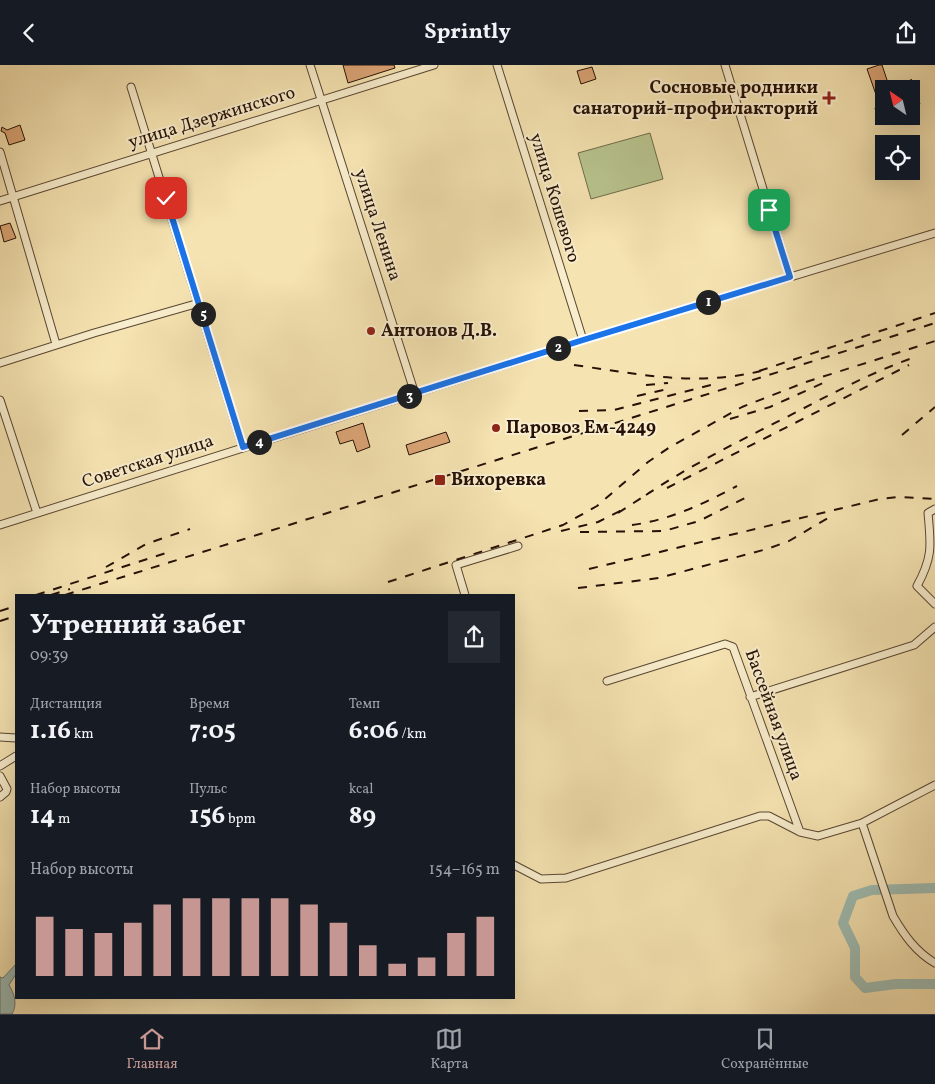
<!DOCTYPE html>
<html lang="ru">
<meta charset="utf-8">
<style>
:root{--surface:#171b24;--page:#242831;--text:#f1f3f6;--muted:#9ea1a6;--line:#363941;--accent:#c59692}
body{margin:0;font-family:Vollkorn,serif;background:var(--page);color:var(--text);height:100vh;display:flex;flex-direction:column;font-size:19px;white-space:nowrap}
*{box-sizing:border-box;margin:0}
p{font-size:16px;color:var(--muted)}
.icon{flex:none;width:28px;height:28px;fill:none;stroke:currentColor;stroke-width:2;stroke-linecap:round;stroke-linejoin:round}
.map{position:relative;flex:1;overflow:hidden}
.sheet{position:absolute;left:15px;top:529px;width:500px;height:405px;display:flex;flex-direction:column;background:var(--surface);border-radius:0px;box-shadow:0 5px 20px #0002}
.sheet>*{flex:none}
.needle{width:32px;rotate:325deg}
.buttons{position:absolute;left:875px;top:15px;display:grid;gap:10px}
.buttons a{display:grid;place-items:center;width:45px;height:45px;border-radius:0px;background:var(--surface);box-shadow:0 5px 20px #0002;font-size:25px}
.pin{position:absolute;display:grid;place-items:center;width:42px;height:42px;color:#fff;margin:-21px;border-radius:10px;box-shadow:0 2px 8px #0006}
.km{position:absolute;width:25px;height:25px;margin:-12px;border-radius:50%;background:#222;color:#fff;font-size:14px;line-height:25px;text-align:center}
.round{display:grid;place-items:center;flex:none;width:52px;height:52px;border-radius:0px;background:var(--page)}
.head{display:flex;align-items:center;justify-content:space-between;height:85px;padding:0 15px}
h1{font-size:28px;font-weight:700;line-height:38px}
.stats{display:grid;grid-template-columns:repeat(3,1fr);gap:8px;height:85px;padding:5px 15px}
.stats div{display:grid;align-content:center}
.stats b{font-size:25px;font-weight:700}
.stats small{font-size:14px;font-weight:400}
.stats p{font-size:14px}
.chart{height:140px;padding:10px 15px}
.chart p{display:flex;justify-content:space-between}
.chart svg{width:100%;height:90px;margin-top:5px;stroke:var(--accent);stroke-width:6}
header{display:flex;justify-content:space-between;align-items:center;height:65px;padding:0 15px;background:var(--surface);font-size:22px;font-weight:700}
.dock{display:flex;justify-content:space-around;align-items:center;height:70px;border-top:1px solid var(--line);background:var(--surface);font-size:14px;color:var(--muted)}
.dock a{display:grid;justify-items:center;gap:2px}
.dock .active{color:var(--accent)}
.map>svg:first-child{display:block}
.green{fill:#b8c48e;stroke:#6e6a4a}
.water{fill:#9ebdb4;stroke:#6e786f}
.lines{fill:none;stroke-linecap:round;stroke-linejoin:round}
.river{stroke:#9ebdb4;stroke-width:10}
.building{fill:#dca576;stroke:#251107}
.minor-casing{stroke:#594632;stroke-width:9}
.minor{stroke:#f8edcc;stroke-width:7}
.rail{stroke:#251107;stroke-width:2;stroke-dasharray:9 9;stroke-linecap:butt}
.route-casing{stroke:#fff;stroke-width:10}
.route{stroke:#1a73e8;stroke-width:6}
.poi-dot{fill:#8f2418;stroke:#f8edcc;stroke-width:2}
.labels{text-anchor:middle;dominant-baseline:central;stroke-width:4;stroke-linejoin:round;paint-order:stroke}
.poi-label{font-size:18px;font-weight:bold;fill:#251107;stroke:#f8edcc;text-anchor:start}
.street-label{font-size:18px;fill:#251107;stroke:#f8edcc}
</style>
<header><svg class="icon" aria-label="back" viewBox="0 0 24 24"><path d="M15 5l-7 7 7 7"/></svg>Sprintly<svg class="icon" aria-label="share" viewBox="0 0 24 24"><path d="M12 15V3M7 8l5-5 5 5M5 13v7h14v-7"/></svg></header>
<div class="map">
<svg width="935" height="949" viewBox="0 0 935 949">
<rect width="100%" height="100%" fill="#f5e3b1"/>
<filter id="stains"><feTurbulence type="fractalNoise" baseFrequency=".004" numOctaves="4"/><feColorMatrix values="0 0 0 0 .2 0 0 0 0 .09 0 0 0 0 .02 0 0 0 .5 -.17"/></filter>
<radialGradient id="worn" r=".72"><stop offset=".6" stop-color="#630" stop-opacity="0"/><stop offset="1" stop-color="#630" stop-opacity=".3"/></radialGradient>
<path class="green" d="M 650,68 L 663,114 L 591,134 L 578,88 Z"/>
<path class="water" d="M 16,899 L 16,909 L 9,920 C 14,928 18,939 12,949 L 0,949 L 0,912 L 3,913 Z"/>
<g class="lines">
<path class="river" d="M 935,823 L 872,825 L 853,831 L 843,858 L 855,883 L 855,912 L 865,923 L 896,919 L 935,919"/>
</g>
<path class="building" d="M 343,0 L 394,0 L 395,3 L 348,18 Z
M 879,0 L 882,0 L 890,24 L 884,24 L 884,52 L 878,54 L 875,43 L 880,41 L 867,4 Z
M 592,2 L 596,14 L 581,19 L 577,6 Z
M 911,14 L 920,39 L 911,42 L 911,24 L 901,23 L 911,20 Z
M 20,60 L 25,75 L 9,80 L 5,68 L 1,66 L 2,62 L 7,65 Z
M 10,158 L 16,173 L 4,177 L 0,161 Z
M 363,358 L 370,382 L 357,387 L 353,375 L 340,379 L 336,367 Z
M 446,367 L 450,377 L 409,390 L 406,380 Z"/>
<g class="lines">
<defs>
<path id="minor" d="M 310,0 L 415,329
M 497,0 L 583,275
M 725,0 L 790,212
M 131,22 L 243,383
M 0,87 L 56,279
M 0,136 L 434,0
M 0,298 L 94,268 L 199,238
M 0,335 L 37,448
M 935,444 L 928,448 C 931,480 933,492 917,521 L 935,539
M 0,460 L 583,275 L 935,168
M 465,530 L 456,500 L 518,481
M 607,616 L 725,579 L 733,582 L 800,767
M 750,632 L 914,580 L 935,562
M 0,672 L 16,673
M 0,701 L 16,691
M 0,711 L 7,724 L 6,727 L 0,732
M 862,758 L 893,851 C 904,870 916,887 935,898
M 514,800 L 541,814 L 566,813 L 760,751 L 769,751 L 800,767 L 818,771 L 862,758 L 935,720"/>
</defs>
<use href="#minor" class="minor-casing"/>
<use href="#minor" class="minor"/>
<path class="rail" d="M 574,300 C 639,309 695,322 761,306
M 759,306 L 935,248
M 646,320 L 668,318
M 637,331 L 672,323
M 579,346 L 614,345 L 715,319
M 730,354 L 770,342 L 823,318
M 902,370 L 935,342
M 667,423 L 909,300
M 646,430 C 691,400 739,376 787,352 C 829,330 870,308 915,292
M 618,448 L 652,426
M 632,460 C 670,455 703,439 737,421
M 561,466 L 598,457 L 624,444
M 580,467 L 664,466 L 699,456 L 745,433
M 106,502 L 146,479 L 190,464
M 589,504 L 880,434 L 898,432 L 935,434
M 388,517 L 563,460 L 597,441 L 648,397 L 670,382 L 742,342 L 806,317 L 935,276
M 578,523 L 659,513 L 767,484 L 789,476 L 833,450
M 36,530 L 172,486
M 51,530 L 70,524
M 65,530 L 935,258
M 0,546 L 16,541
M 0,556 L 16,551"/>
</g>
<g class="lines">
<defs>
<path id="route" d="M 166,133 L 243,382 L 583,275 L 790,212 L 769,145"/>
</defs>
<use href="#route" class="route-casing"/>
<use href="#route" class="route"/>
</g>
<g class="poi-dot">
<path d="M826.5 25.5h5v5h5v5h-5v5h-5v-5h-5v-5h5z"/>
<circle cx="371" cy="266" r="5"/>
<circle cx="496" cy="363" r="5"/>
<rect x="434" y="409" width="12" height="12" rx="2.5"/>
</g>
<g class="labels">
<g class="poi-label">
<text x="818" y="23" text-anchor="end">Сосновые родники<tspan x="818" dy="21">санаторий-профилакторий</tspan></text>
<text x="381" y="266">Антонов Д.В.</text>
<text x="506" y="363">Паровоз Ем-4249</text>
<text x="451" y="415">Вихоревка</text>
</g>
<g class="street-label">
<text transform="translate(212 53) rotate(-17)">улица Дзержинского</text>
<text transform="translate(554 133) rotate(73)">улица Кошевого</text>
<text transform="translate(377 160) rotate(72)">улица Ленина</text>
<text transform="translate(148 397) rotate(-18)">Советская улица</text>
<text transform="translate(773 650) rotate(70)">Бассейная улица</text>
</g>
</g>
<rect width="100%" height="100%" filter="url(#stains)"/>
<rect width="100%" height="100%" fill="url(#worn)"/>
</svg>
<div class="buttons">
<a><svg class="needle" viewBox="-14 -14 28 28"><path d="M0-13l5 13h-10z" fill="#e53935"/><path d="M0 13l5-13h-10z" fill="#9ea1a6"/></svg></a>
<a><svg class="icon" aria-label="locate" viewBox="0 0 24 24"><circle cx="12" cy="12" r="6"/><path d="M12 2v4M12 18v4M2 12h4M18 12h4"/></svg></a>
</div>
<div class="pin" style="left:769px;top:145px;background:#1e9e55"><svg class="icon" aria-label="arrive" viewBox="0 0 24 24"><path d="M6 21V4h12l-3 4 3 4H6"/></svg></div>
<div class="pin" style="left:166px;top:133px;background:#d93025"><svg class="icon" aria-label="check" viewBox="0 0 24 24"><path d="M5 12l5 5 9-10"/></svg></div>
<b class="km" style="left:708px;top:237px">1</b>
<b class="km" style="left:558px;top:283px">2</b>
<b class="km" style="left:409px;top:331px">3</b>
<b class="km" style="left:259px;top:377px">4</b>
<b class="km" style="left:203px;top:249px">5</b>
<section class="sheet">
<div class="head"><div><h1>Утренний забег</h1><p>09:39</p></div><a class="round"><svg class="icon" aria-label="share" viewBox="0 0 24 24"><path d="M12 15V3M7 8l5-5 5 5M5 13v7h14v-7"/></svg></a></div>
<div class="stats">
<div><p>Дистанция</p><b>1.16<small> km</small></b></div>
<div><p>Время</p><b>7:05</b></div>
<div><p>Темп</p><b>6:06<small> /km</small></b></div>
</div>
<div class="stats">
<div><p>Набор высоты</p><b>14<small> m</small></b></div>
<div><p>Пульс</p><b>156<small> bpm</small></b></div>
<div><p>kcal</p><b>89</b></div>
</div>
<div class="chart"><p><span>Набор высоты</span>154–165 m</p>
<svg viewBox="0 0 160 44" preserveAspectRatio="none"><path d="M5 44V15M15 44V21M25 44V23M35 44V18M45 44V9M55 44V6M65 44V6M75 44V6M85 44V6M95 44V9M105 44V18M115 44V29M125 44V38M135 44V35M145 44V23M155 44V15"/></svg>
</div>
</section>
</div>
<nav class="dock">
<a class="active"><svg class="icon" aria-label="home" viewBox="0 0 24 24"><path d="M3 11l9-7 9 7M6 9v11h12V9"/></svg>Главная</a>
<a><svg class="icon" aria-label="map" viewBox="0 0 24 24"><path d="M3 6l6-2 6 2 6-2v14l-6 2-6-2-6 2zM9 4v14M15 6v14"/></svg>Карта</a>
<a><svg class="icon" aria-label="saved" viewBox="0 0 24 24"><path d="M7 4h10v16l-5-4-5 4z"/></svg>Сохранённые</a>
</nav>
